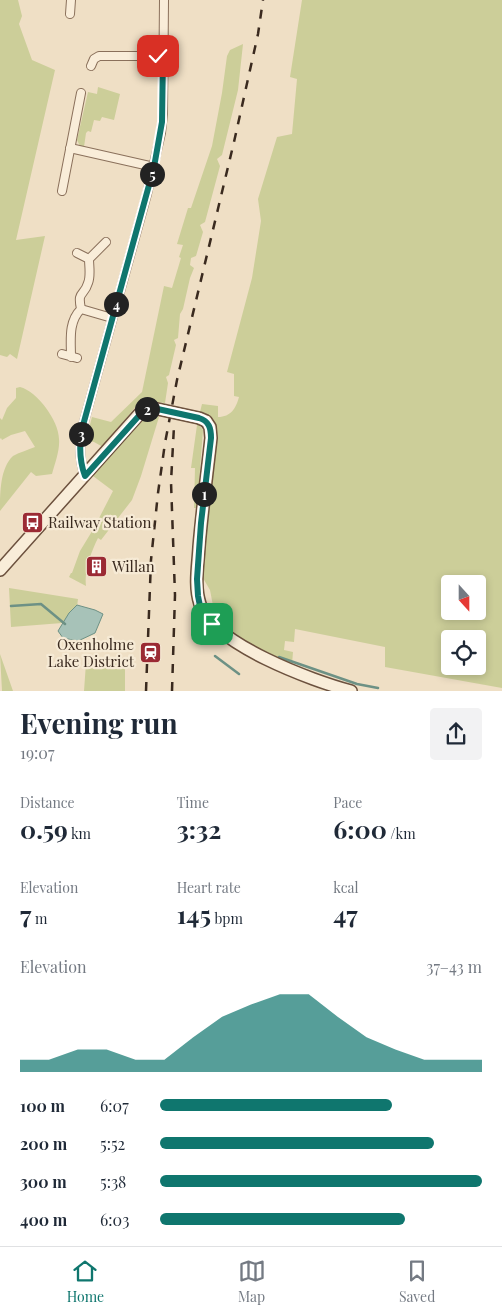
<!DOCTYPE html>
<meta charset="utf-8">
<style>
:root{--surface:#fff;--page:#f2f2f3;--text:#1f2937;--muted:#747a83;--line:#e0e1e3;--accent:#0f766e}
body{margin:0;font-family:"Playfair Display",serif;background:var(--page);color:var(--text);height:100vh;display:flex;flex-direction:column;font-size:19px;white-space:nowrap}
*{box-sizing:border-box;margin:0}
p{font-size:16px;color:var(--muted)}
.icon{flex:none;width:28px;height:28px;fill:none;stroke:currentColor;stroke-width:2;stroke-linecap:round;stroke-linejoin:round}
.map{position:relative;height:691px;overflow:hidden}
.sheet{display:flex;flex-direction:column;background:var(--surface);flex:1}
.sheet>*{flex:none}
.needle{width:32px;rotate:159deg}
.fabs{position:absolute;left:441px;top:575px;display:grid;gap:10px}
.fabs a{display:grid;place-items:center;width:45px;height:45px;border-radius:5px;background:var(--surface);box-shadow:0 2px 8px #0003;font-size:25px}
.pin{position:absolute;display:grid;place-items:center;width:42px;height:42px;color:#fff;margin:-21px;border-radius:10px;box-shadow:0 2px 8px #0006}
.km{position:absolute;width:25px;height:25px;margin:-12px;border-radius:50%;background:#222;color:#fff;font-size:14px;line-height:25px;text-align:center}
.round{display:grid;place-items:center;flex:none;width:52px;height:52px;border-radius:5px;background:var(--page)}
.summary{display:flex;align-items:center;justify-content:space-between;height:85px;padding:0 20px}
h1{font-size:28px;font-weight:700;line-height:38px}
.metrics{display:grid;grid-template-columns:repeat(3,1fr);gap:8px;height:85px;padding:5px 20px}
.metrics div{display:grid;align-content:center}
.metrics b{font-size:25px;font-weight:700}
.metrics small{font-size:14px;font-weight:400}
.metrics p{font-size:14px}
.chart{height:140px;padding:10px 20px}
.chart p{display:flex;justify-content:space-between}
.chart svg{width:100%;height:90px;margin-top:5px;fill:var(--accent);opacity:.7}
ul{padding:0 20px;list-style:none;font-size:16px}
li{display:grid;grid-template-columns:80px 60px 1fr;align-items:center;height:38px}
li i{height:12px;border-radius:6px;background:var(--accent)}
.menu{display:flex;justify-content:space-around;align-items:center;height:70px;border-top:1px solid var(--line);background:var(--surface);font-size:14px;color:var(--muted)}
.menu a{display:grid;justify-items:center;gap:2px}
.menu .current{color:var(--accent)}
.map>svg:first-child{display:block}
.green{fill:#ccce99;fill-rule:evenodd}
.water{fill:#a7c2b8;stroke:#6d9185}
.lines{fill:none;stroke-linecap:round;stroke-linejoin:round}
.stream{stroke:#6d9185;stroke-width:2.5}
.minor-casing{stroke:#8a705b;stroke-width:10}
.secondary-casing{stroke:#6c513e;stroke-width:14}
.minor{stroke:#f9edd9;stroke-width:8}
.secondary{stroke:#f9edd9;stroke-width:11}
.rail{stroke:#3a2a1f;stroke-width:2.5;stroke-dasharray:9 9;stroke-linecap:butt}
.secondary-bridge-casing{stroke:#6c513e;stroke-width:14;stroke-linecap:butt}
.secondary-bridge{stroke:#f9edd9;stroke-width:11}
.route-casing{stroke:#fff;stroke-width:10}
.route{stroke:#0f766e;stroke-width:6}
.labels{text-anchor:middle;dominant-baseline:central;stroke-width:4.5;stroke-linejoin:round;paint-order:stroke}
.poi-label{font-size:15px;fill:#3a2a1f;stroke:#f6ead5;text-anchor:start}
</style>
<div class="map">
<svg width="502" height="691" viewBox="0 0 502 691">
<rect width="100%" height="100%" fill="#efdfc5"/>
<path class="green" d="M 0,0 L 18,0 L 22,16 L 19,24 L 32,60 L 55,70 L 16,240 L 45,236 L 17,359 L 10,354 L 7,357 L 0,355 Z
M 302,0 L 502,0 L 502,688 L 385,667 L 385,647 L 295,629 L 294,642 L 285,641 L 284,650 L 293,652 L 292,664 C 280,659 269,652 256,650 L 219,624 L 215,616 L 210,590 L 203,578 L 211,419 L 205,413 L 200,412 L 202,404 L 218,406 L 218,417 C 231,417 236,408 239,397 L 234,396 L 234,374 L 227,372 L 252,278 L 261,221 L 258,199 L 277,137 L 292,134 L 297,79 L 290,77 ZM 450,584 L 478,584 L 478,611 L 450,611 ZM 450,639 L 478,639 L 478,666 L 450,666 Z
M 243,44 L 238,90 L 222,155 L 217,159 L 220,166 L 205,222 L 200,225 L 203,232 L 196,256 L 191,258 L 190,265 L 194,268 L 190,278 L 183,309 L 180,314 L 178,338 L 174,340 L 176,345 L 169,375 L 166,377 L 168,383 L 165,403 L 141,400 L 103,447 L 94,442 L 86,440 L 92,417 L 111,422 L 142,392 L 164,286 L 172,288 L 181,258 L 179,257 L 183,245 L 177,244 L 188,208 L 191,208 L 212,146 L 222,93 L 227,56 L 230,50 Z
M 98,87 L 120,94 L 114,120 L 102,117 L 100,121 L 94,120 L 91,132 L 88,131 L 86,133 L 84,147 L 80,146 L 77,140 L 88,92 L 97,94 Z
M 20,387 C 37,391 59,421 59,439 C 60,450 55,463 52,474 L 36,476 L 31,472 L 0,511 C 0,493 0,468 13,456 C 20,452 28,450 35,447 L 25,431 L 11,435 L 2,440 L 1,438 L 0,439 L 0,418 L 2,420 L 7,408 L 16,398 L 16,388 Z
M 148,414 L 159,417 L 141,476 L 132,500 L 101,540 L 98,538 C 91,552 84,571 86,586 L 69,577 L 71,573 L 72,573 L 80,551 L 94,528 L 113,491 L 93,476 Z
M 199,425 L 203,430 L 197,508 L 194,508 L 195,468 L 191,468 L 197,425 Z
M 9,588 L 78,599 L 75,622 L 11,627 Z
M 0,654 L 13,691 L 2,691 Z
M 125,662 L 125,691 L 84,691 L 86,663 L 112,664 Z"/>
<path class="water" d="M 77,605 L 95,610 L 103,614 L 95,633 L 78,641 L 63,638 L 58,631 L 69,613 Z"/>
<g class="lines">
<path class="stream" d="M 11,606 L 41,604 L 65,624
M 215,656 L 239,674
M 278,659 L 279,657 L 357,684 L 378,688"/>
<defs>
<path id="minor" d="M 70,14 L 71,0
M 91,66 L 94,59 L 99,56 L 163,56
M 70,148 L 154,167
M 62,191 L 81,93
M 77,253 L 89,259
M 81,309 L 112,318
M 62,354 L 77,358
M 71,357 C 71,340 68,322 81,309 C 77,290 84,297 88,283 C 91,276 89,266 89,259 L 106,242
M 85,476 C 79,460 79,446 82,429 L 147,194 L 161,133 L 163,114 L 164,0"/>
<path id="secondary" d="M 206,421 L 210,427 L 211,438 C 207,474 202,511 199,547 C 198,566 194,586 200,604 C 212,644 313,681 351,691
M 0,570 L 142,411"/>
</defs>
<use href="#minor" class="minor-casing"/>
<use href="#secondary" class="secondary-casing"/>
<use href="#minor" class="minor"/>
<use href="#secondary" class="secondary"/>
<path class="rail" d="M 146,691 L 151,560 L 158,493 L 165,443 L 177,380 L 234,142 L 258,34 L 263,0
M 172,691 L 175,595 L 171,482 L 174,426"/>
<defs>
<path id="secondary-bridge" d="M 142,411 L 145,409 L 153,408 L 199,418 L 206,421"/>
</defs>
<use href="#secondary-bridge" class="secondary-bridge-casing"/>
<use href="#secondary-bridge" class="secondary-bridge"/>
</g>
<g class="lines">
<defs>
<path id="route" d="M 158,56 L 163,56 L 162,122 L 154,167 L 82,429 C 79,446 79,460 85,476 L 145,409 L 153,408 L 199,418 C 209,421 211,428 211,438 L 201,523 L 197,579 L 198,596 L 200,606 L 203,612 L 212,624"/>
</defs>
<use href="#route" class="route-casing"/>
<use href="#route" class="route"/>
</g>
<defs>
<symbol id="bus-square" viewBox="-11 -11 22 22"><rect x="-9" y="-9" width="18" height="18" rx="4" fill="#9b2a34" stroke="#f6ead5"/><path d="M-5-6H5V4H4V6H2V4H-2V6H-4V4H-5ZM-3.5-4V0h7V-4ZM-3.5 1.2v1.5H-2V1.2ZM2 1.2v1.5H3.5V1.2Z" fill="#fff"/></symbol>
<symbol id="building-square" viewBox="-11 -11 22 22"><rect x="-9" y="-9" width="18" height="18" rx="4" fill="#9b2a34" stroke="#f6ead5"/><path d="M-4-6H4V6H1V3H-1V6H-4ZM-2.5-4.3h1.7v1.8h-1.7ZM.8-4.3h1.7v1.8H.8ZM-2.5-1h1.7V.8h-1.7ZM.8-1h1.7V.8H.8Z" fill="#fff"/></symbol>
<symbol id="station-square" viewBox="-11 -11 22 22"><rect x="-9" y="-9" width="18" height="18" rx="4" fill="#9b2a34" stroke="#f6ead5"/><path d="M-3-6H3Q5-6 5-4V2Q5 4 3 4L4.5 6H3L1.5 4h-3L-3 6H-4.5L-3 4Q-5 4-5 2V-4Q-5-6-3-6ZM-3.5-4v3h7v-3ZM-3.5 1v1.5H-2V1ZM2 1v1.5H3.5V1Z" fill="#fff"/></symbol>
</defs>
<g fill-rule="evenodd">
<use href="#bus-square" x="20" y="510" width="25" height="25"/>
<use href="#building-square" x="84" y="554" width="25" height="25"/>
<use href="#station-square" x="138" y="640" width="25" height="25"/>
</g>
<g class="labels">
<g class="poi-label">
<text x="48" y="522">Railway Station</text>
<text x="112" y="566">Willan</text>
<text x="134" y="644" text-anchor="end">Oxenholme<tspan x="134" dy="17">Lake District</tspan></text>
</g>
</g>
</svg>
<div class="fabs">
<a><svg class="needle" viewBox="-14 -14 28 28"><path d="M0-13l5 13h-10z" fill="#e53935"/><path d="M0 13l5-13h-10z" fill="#747a83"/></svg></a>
<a><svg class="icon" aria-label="locate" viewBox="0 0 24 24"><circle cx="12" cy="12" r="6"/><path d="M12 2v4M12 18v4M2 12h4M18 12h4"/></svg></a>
</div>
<div class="pin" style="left:212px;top:624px;background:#1e9e55"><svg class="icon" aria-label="arrive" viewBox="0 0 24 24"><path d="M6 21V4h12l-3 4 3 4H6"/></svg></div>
<div class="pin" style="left:158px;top:56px;background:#d93025"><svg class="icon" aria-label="check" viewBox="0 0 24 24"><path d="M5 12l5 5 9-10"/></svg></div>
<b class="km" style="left:204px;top:494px">1</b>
<b class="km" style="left:147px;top:409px">2</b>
<b class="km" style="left:81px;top:434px">3</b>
<b class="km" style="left:116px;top:304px">4</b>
<b class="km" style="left:152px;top:174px">5</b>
</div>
<section class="sheet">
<div class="summary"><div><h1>Evening run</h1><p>19:07</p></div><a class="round"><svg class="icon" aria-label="share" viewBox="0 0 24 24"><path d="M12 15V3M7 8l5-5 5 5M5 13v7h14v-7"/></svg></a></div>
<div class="metrics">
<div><p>Distance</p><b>0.59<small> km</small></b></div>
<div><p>Time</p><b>3:32</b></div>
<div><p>Pace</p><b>6:00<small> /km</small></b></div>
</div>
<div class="metrics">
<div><p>Elevation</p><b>7<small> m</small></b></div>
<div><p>Heart rate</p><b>145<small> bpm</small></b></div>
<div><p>kcal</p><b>47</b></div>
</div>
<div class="chart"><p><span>Elevation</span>37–43 m</p>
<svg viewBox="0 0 160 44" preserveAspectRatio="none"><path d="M0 44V38L10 38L20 33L30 33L40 38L50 38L60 27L70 17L80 11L90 6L100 6L110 17L120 27L130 33L140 38L150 38L160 38V44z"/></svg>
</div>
<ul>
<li><b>100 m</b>6:07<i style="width:72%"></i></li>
<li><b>200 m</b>5:52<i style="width:85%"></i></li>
<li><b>300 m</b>5:38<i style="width:100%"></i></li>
<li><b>400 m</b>6:03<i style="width:76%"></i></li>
</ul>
</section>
<nav class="menu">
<a class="current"><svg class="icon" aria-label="home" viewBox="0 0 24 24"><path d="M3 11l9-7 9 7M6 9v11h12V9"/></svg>Home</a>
<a><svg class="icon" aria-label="map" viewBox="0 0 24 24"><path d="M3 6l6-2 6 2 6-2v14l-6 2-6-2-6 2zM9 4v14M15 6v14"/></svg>Map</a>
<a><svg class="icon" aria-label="saved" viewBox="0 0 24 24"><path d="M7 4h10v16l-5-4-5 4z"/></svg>Saved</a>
</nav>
